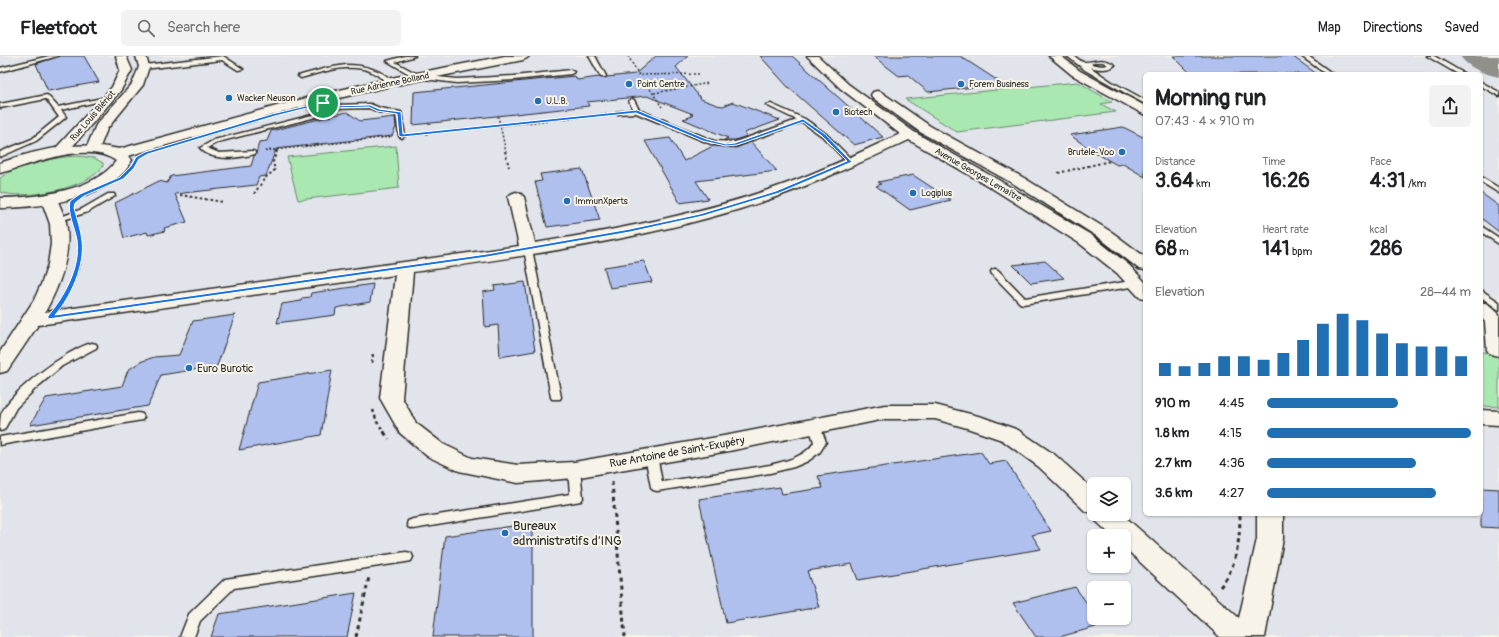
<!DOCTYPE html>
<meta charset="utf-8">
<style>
:root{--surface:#fff;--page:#f2f2f2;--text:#202124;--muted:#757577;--line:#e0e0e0;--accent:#1f6fb2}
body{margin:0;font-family:Pangolin,sans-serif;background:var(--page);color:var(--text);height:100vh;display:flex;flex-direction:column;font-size:15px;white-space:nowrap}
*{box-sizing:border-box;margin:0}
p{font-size:13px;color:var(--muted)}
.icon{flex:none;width:22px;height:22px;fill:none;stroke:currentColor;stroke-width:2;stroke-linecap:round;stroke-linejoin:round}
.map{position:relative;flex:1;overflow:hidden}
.drawer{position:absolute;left:1143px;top:16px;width:340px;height:444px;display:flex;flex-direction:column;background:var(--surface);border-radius:6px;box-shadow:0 1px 3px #0004}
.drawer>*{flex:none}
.tools{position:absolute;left:1087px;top:421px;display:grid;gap:8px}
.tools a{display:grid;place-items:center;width:44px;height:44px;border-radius:6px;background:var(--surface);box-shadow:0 1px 3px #0004;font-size:20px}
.pin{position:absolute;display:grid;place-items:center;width:34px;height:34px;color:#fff;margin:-17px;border:2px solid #fff;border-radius:50%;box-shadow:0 1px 4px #0007}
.round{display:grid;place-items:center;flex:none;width:42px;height:42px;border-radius:6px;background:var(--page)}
.head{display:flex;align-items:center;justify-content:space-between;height:68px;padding:0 12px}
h1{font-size:22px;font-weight:700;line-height:30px}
.metrics{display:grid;grid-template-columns:repeat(3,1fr);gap:6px;height:68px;padding:4px 12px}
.metrics div{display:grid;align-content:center}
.metrics b{font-size:20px;font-weight:700}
.metrics small{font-size:11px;font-weight:400}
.metrics p{font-size:11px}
.chart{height:112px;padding:8px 12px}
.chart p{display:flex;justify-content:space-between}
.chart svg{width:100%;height:72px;margin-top:4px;stroke:var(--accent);stroke-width:6}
ul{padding:0 12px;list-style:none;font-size:13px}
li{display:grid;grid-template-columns:64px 48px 1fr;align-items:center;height:30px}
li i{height:10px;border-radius:5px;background:var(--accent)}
header{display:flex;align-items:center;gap:24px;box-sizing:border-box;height:56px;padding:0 20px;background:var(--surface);border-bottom:1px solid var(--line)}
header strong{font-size:19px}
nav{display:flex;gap:22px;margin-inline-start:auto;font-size:14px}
.search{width:280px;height:36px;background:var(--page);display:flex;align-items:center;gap:10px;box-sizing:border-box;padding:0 14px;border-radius:6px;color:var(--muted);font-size:15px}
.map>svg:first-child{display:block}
.built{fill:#e1e4ea;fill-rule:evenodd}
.green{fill:#a9e8b0;stroke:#6a8a6e}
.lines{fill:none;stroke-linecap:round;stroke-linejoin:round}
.taxiway{fill:#918f8a;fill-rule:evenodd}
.building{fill:#afc0ef;stroke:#2b2b2b}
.lane-casing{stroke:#2b2b2b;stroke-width:3}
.street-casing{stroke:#2b2b2b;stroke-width:3}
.secondary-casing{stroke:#2b2b2b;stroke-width:3}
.path-far3{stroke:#2b2b2b;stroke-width:1.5;stroke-dasharray:2 2;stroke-linecap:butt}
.path-far2{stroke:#2b2b2b;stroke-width:2;stroke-dasharray:2.5 2.5;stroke-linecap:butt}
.path-far1{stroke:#2b2b2b;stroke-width:2.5;stroke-dasharray:3 3;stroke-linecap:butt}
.path{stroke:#2b2b2b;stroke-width:3;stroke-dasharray:4 4;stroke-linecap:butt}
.lane{fill:#f7f3e8;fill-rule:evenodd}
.street{fill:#f7f3e8;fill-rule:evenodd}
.secondary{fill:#f7f3e8;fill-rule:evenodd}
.route{fill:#1a73e8;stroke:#fff;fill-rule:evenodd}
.poi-dot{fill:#1f6fb2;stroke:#f7f3e8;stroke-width:1.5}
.labels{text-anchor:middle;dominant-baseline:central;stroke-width:4;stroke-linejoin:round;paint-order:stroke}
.far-street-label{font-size:9px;fill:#2b2b2b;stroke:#f7f3e8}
.far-poi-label{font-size:9px;fill:#2b2b2b;stroke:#f7f3e8;text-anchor:start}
.poi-label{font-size:11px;fill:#2b2b2b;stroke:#f7f3e8;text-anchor:start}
.street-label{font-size:11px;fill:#2b2b2b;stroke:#f7f3e8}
.near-poi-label{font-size:13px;fill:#2b2b2b;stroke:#f7f3e8;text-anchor:start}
</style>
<header>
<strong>Fleetfoot</strong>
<div class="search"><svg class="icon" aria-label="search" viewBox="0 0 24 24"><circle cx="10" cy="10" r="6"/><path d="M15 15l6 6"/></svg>Search here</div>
<nav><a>Map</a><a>Directions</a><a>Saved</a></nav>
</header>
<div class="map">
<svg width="1499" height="581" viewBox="0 0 1499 581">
<rect width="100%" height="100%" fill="#f7f3e8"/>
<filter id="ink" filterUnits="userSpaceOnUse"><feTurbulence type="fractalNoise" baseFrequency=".025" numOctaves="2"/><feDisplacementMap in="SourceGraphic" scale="8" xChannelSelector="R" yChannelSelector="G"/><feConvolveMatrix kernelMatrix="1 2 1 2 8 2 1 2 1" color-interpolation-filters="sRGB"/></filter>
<g filter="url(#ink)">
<path class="built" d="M 0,0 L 1054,0 L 1145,55 L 1145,458 L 1481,458 L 1481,18 L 1145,18 L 1145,49 L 1124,38 L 1070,6 L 1062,0 L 1499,0 L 1499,581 L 0,581 ZM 1094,428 L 1124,428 L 1124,458 L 1094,458 ZM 1094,480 L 1124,480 L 1124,510 L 1094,510 ZM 1094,532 L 1124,532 L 1124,562 L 1094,562 Z"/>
<path class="green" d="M 1078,26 L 1112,46 L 1101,48 L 1116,56 L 957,76 L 905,43 Z
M 396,90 L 399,132 L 298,144 L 287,101 Z
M 77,100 L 94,102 L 103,107 L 103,110 C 90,132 23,145 0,136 L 0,122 C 21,106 52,102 77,100 Z
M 1481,296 L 1499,298 L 1499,351 L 1481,350 Z"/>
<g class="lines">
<path class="taxiway" d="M 1460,0 L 1499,0 L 1499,21 C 1485,18 1468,12 1460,0 Z"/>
</g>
<path class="building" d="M 59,0 L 84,0 L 99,26 L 48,35 L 36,8 Z
M 656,0 L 688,0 L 676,11 L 701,43 L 717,49 L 723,50 L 733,46 L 780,64 L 744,77 L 747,80 L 735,84 L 724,84 L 728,82 L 683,63 L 693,60 L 690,58 L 693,58 L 647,40 L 587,46 L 589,50 L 413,69 L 414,36 L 575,20 L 577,24 L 599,21 L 605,22 L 607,21 L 635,18 Z
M 760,0 L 792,0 L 883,81 L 854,89 L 788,31 Z
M 873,0 L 960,0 L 1003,28 L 928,36 L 908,19 L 899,20 Z
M 1173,0 L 1292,0 L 1317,18 L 1191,18 Z
M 347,56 L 360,65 L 395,61 L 396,71 L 392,80 L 276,93 L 266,120 L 259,121 L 256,129 L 175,138 L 187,166 L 164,172 L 165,175 L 148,179 L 147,176 L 124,182 L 115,147 L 159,125 L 167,127 L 171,120 L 251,110 L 254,100 L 256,98 L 259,86 L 267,85 L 271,75 Z
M 1123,71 L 1145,82 L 1145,121 L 1123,108 L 1117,109 L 1094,96 L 1070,79 Z
M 670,82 L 684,105 L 713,90 L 736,92 L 751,86 L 777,115 L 696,125 L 708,143 L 680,147 L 645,85 Z
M 582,113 L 600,164 L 547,171 L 535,126 L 542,125 L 540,118 Z
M 913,119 L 951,144 L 910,154 L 876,130 L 881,128 L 878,126 Z
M 1481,137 L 1499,150 L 1499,176 L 1481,162 Z
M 644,205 L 652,226 L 610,232 L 604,211 Z
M 1045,205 L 1064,222 L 1031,227 L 1013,209 Z
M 525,226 L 535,295 L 500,301 L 498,269 L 485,271 L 483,236 L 495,234 L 494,230 Z
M 373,228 L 370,246 L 336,252 L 335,259 L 277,267 L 282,248 L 301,245 L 302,242 L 310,241 L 311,237 Z
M 235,259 L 217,310 L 161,319 L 148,350 L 30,369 L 46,342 L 122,330 L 128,314 L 140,306 L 154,301 L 179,299 L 193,265 Z
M 332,314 L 321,379 L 239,394 L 258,326 Z
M 981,396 L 989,408 L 1006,405 L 1051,475 L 1032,479 L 1041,493 L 858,524 L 852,508 L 807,515 L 819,551 L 726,567 L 699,443 L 780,431 L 782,438 L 823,432 L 818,420 Z
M 1481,432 L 1499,433 L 1499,472 L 1481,471 Z
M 533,467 L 533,581 L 433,581 L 445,480 Z
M 1075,531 L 1094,557 L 1094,562 L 1098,562 L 1103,569 L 1059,581 L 1036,581 L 1013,547 Z
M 356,537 L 347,581 L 211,581 L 219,558 Z"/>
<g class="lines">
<defs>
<path id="lane" d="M 49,0 L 58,0 L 0,16 L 0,12 Z
M 223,0 L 243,13 L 238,14 L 222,4 L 144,13 L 141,11 L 144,9 Z
M 405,0 L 415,0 L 395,6 L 419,19 L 457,23 L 514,20 L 571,14 L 574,16 L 571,18 L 514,24 L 457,27 L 416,22 L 387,5 Z
M 589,0 L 595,0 L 606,20 L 605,21 L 601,21 Z
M 1067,0 L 1074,0 L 1082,6 C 1094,7 1102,0 1115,9 C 1107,15 1098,13 1090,11 L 1112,26 L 1145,44 L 1145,48 L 1085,14 ZM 1094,6 L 1103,6 L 1108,9 L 1102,10 L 1091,8 Z
M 1301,0 L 1308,0 L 1333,18 L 1326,18 Z
M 1427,0 L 1434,0 L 1465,18 L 1458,18 Z
M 346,9 C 364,9 380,13 394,26 L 389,27 C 383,23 377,18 370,15 C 348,7 323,16 301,22 L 298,20 L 327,12 Z
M 1481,26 L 1499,36 L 1499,40 L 1481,30 Z
M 47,39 L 58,51 L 107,41 L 110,43 L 61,54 L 66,61 L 65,62 L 36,85 L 0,101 L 0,96 L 32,83 L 59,61 L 46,43 L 0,52 L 0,48 Z
M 317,41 L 333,49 L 370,48 L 380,52 L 401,56 L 405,80 L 402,82 L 399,80 L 396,58 L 378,56 L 369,52 L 333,53 L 324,59 L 218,86 L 207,92 L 219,97 L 253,95 L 255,96 L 255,98 C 239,102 212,106 200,92 L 214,84 L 320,57 L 328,51 L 315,44 L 314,43 Z
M 632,43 L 634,44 L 639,54 L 714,85 L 735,86 L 797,64 L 766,49 L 771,48 L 805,63 L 826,78 L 854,106 L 848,107 L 822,80 L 802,66 L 736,90 L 711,88 L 636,57 L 617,58 L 617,56 L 633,54 L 629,45 Z
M 1481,121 L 1499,132 L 1499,137 L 1481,126 Z
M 108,138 L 114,138 L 115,140 L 88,156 L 57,166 L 53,164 L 82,153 Z
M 1481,170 L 1499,182 L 1499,188 L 1481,176 Z
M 528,190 L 532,193 L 561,341 L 560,343 L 552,343 L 551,341 L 524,193 Z
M 995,213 L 998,214 L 1025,242 L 1137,224 L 1141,227 L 1137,230 L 1023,248 L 1020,247 L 992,218 L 991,216 L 992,214 Z
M 1481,234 L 1499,246 L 1499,254 L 1481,241 Z
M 92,287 L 96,288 L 97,290 L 96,292 L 62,310 L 36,332 L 16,352 L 4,374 L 0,375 C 0,370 0,364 1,359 C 9,336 68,293 92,287 Z
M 138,357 L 142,358 L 144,361 L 142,364 L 0,389 L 0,381 Z
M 815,366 L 819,367 L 826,386 L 820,396 L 808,405 L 794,411 L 770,417 L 657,435 L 653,434 L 651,431 L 645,400 L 647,397 L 655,397 L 657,400 L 662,426 L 770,409 C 785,405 806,401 814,386 L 809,370 L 811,367 Z
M 574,410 L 578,411 L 580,414 L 583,442 L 581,445 L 413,473 L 408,471 L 407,468 L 408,465 L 413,463 L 570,438 L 568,414 L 570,411 Z
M 406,496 L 411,497 L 413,501 L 411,505 L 406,506 L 234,532 L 200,565 L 194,581 L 180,581 L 189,558 L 225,523 Z"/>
<path id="street" d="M 116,0 L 126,0 L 132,14 L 121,34 L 66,98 L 61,99 L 56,98 L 54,95 L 56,92 L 112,31 L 120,14 Z
M 136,0 L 146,0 L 149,11 L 143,29 L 107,73 L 98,96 L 88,96 L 86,93 L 96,69 L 132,28 L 139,11 Z
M 807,0 L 818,0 L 848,28 L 914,76 L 1000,125 L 1091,179 L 1129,209 L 1145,226 L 1145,242 L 1139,241 L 1117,217 L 1079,187 L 990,131 L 909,84 C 854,110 799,135 740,153 C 634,185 523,200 413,216 L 402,342 L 416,367 L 443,388 L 472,402 L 518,409 L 574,406 L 729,379 L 885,349 L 935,349 L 982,361 L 1018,374 L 1055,399 L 1094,434 L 1094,458 L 1122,458 L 1239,562 L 1257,483 L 1257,458 L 1283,458 L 1283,483 L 1265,581 L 1220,581 L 1124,491 L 1124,480 L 1112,480 L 1096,465 L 1093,457 L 1085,455 L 1039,411 L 1002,384 L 967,372 L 935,363 L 885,363 L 729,395 L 574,422 L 518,427 L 459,415 L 427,400 L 400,377 L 380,342 L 395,219 L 38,269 L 7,315 L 0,317 L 0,296 L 34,244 L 42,226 L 48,208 L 51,188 L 50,168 L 41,143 L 44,140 L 49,138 L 54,140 L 57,143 C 60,151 64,158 66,166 C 72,198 60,229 45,256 L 519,190 L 508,141 L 511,138 L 516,136 L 521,138 L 524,141 L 535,187 C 621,173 706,157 788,127 C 827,113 863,95 900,78 L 840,32 Z
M 1049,0 L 1061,0 L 1080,15 L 1145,50 L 1145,59 L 1072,19 Z
M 877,35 L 881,36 L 930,70 L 1024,122 L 1113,177 L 1145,201 L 1145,214 L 1139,213 L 1101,183 L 1014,128 L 920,76 L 873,42 L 871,39 L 873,36 Z
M 1481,246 L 1488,248 L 1499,258 L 1499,300 L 1490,298 L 1487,294 L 1485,266 L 1481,262 Z
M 1481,354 L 1499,355 L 1499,369 L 1481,368 Z"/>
<path id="secondary" d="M 505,0 L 529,0 L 527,2 L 523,4 L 391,30 L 313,48 L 128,100 L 132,104 C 129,109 126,115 121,119 C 92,144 37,152 0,152 L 0,142 C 34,142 95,135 116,105 C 86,84 32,109 0,117 L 0,107 C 38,93 79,84 119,93 L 310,41 L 391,22 Z"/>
</defs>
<use href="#lane" class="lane-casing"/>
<use href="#street" class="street-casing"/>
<use href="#secondary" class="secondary-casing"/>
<path class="path-far3" d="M 628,0 L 639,19 L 700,18
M 650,33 L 662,51
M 654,37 L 709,27
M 498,60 L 506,96
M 414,79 L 606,58
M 265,95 L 390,81
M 276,96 L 277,94"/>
<path class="path-far2" d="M 265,95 L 267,95
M 505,95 L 509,111
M 1058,117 L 1110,105
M 254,138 L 265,122 L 275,114 L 273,106 L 277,95
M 180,139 L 223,146
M 75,219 L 79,210 L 79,193"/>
<path class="path-far1" d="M 74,221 L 76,218
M 372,307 L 373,296
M 373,354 L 377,366 L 385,377"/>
<path class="path" d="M 384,376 L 389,383
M 612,426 L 625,581
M 1220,531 C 1237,511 1240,483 1240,458
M 356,581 L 369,521"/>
<use href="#lane" class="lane"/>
<use href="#street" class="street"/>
<use href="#secondary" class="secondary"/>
</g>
</g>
<path class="route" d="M 323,46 L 332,50 L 370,49 L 379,53 L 401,56 L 403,78 L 637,54 L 706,83 L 726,88 L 735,87 L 803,63 L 825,78 L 852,106 L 779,137 L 703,160 L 630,176 L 487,201 L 48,263 L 48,260 C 64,241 81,211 77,184 C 75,172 67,157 70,145 L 80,138 L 120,121 L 131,110 L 136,101 L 145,96 L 272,58 ZM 323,48 L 332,52 L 369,51 L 377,55 L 397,58 L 399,80 L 402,81 L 636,57 L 703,85 L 726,90 L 737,89 L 803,66 L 822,80 L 847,105 L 776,135 L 700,158 L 630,173 L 487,198 L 55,259 C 71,241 85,209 82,185 C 81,174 77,163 74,152 L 75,147 L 84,140 L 123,123 L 134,112 L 139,103 L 148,98 L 275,60 Z"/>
<g class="poi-dot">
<circle cx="629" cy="28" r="4"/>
<circle cx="961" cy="28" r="4"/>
<circle cx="229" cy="42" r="4"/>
<circle cx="538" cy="45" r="4"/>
<circle cx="836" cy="56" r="4"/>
<circle cx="1122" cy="96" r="4"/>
<circle cx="913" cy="137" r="4"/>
<circle cx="567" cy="145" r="4"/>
<circle cx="189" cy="312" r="4"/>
<circle cx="505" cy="477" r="4"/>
</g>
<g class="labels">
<g class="far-street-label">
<text transform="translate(390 28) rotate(-12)">Rue Adrienne Bolland</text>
<text transform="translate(93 60) rotate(-49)">Rue Louis Blériot</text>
<text transform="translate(978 119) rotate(30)">Avenue Georges Lemaître</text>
</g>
<g class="far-poi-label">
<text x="637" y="28">Point Centre</text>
<text x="969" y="28">Forem Business</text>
<text x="237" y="42">Wacker Neuson</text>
<text x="546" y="45">U.L.B.</text>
<text x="844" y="56">Biotech</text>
<text x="1114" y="96" text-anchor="end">Brutele-Voo</text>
<text x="921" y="137">Logiplus</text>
<text x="575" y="145">ImmunXperts</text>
</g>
<g class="poi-label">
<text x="197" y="312">Euro Burotic</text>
</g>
<g class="street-label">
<text transform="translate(677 396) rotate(-10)">Rue Antoine de Saint-Exupéry</text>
</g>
<g class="near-poi-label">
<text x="513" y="470">Bureaux<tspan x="513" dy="15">administratifs d'ING</tspan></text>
</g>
</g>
</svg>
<div class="tools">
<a><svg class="icon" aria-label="layers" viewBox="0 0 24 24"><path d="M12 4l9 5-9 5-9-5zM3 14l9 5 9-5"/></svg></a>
<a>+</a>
<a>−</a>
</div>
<div class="pin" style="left:323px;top:47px;background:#1e9e55"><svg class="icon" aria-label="arrive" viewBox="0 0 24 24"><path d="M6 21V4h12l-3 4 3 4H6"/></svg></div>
<section class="drawer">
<div class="head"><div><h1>Morning run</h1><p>07:43 · 4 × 910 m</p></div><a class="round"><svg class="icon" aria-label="share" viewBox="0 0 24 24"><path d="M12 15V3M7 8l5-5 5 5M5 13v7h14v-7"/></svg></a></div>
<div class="metrics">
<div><p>Distance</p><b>3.64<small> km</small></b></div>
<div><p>Time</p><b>16:26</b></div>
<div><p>Pace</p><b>4:31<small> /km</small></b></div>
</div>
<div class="metrics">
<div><p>Elevation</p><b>68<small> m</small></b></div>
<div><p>Heart rate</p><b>141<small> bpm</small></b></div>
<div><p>kcal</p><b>286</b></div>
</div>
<div class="chart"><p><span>Elevation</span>28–44 m</p>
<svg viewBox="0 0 160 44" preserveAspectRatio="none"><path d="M5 44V36M15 44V38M25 44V36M35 44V32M45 44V32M55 44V34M65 44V30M75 44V22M85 44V12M95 44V6M105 44V10M115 44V18M125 44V24M135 44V26M145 44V26M155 44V32"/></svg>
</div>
<ul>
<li><b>910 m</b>4:45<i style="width:64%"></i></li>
<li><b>1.8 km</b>4:15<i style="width:100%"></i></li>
<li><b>2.7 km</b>4:36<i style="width:73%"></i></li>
<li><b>3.6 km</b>4:27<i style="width:83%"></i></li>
</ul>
</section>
</div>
